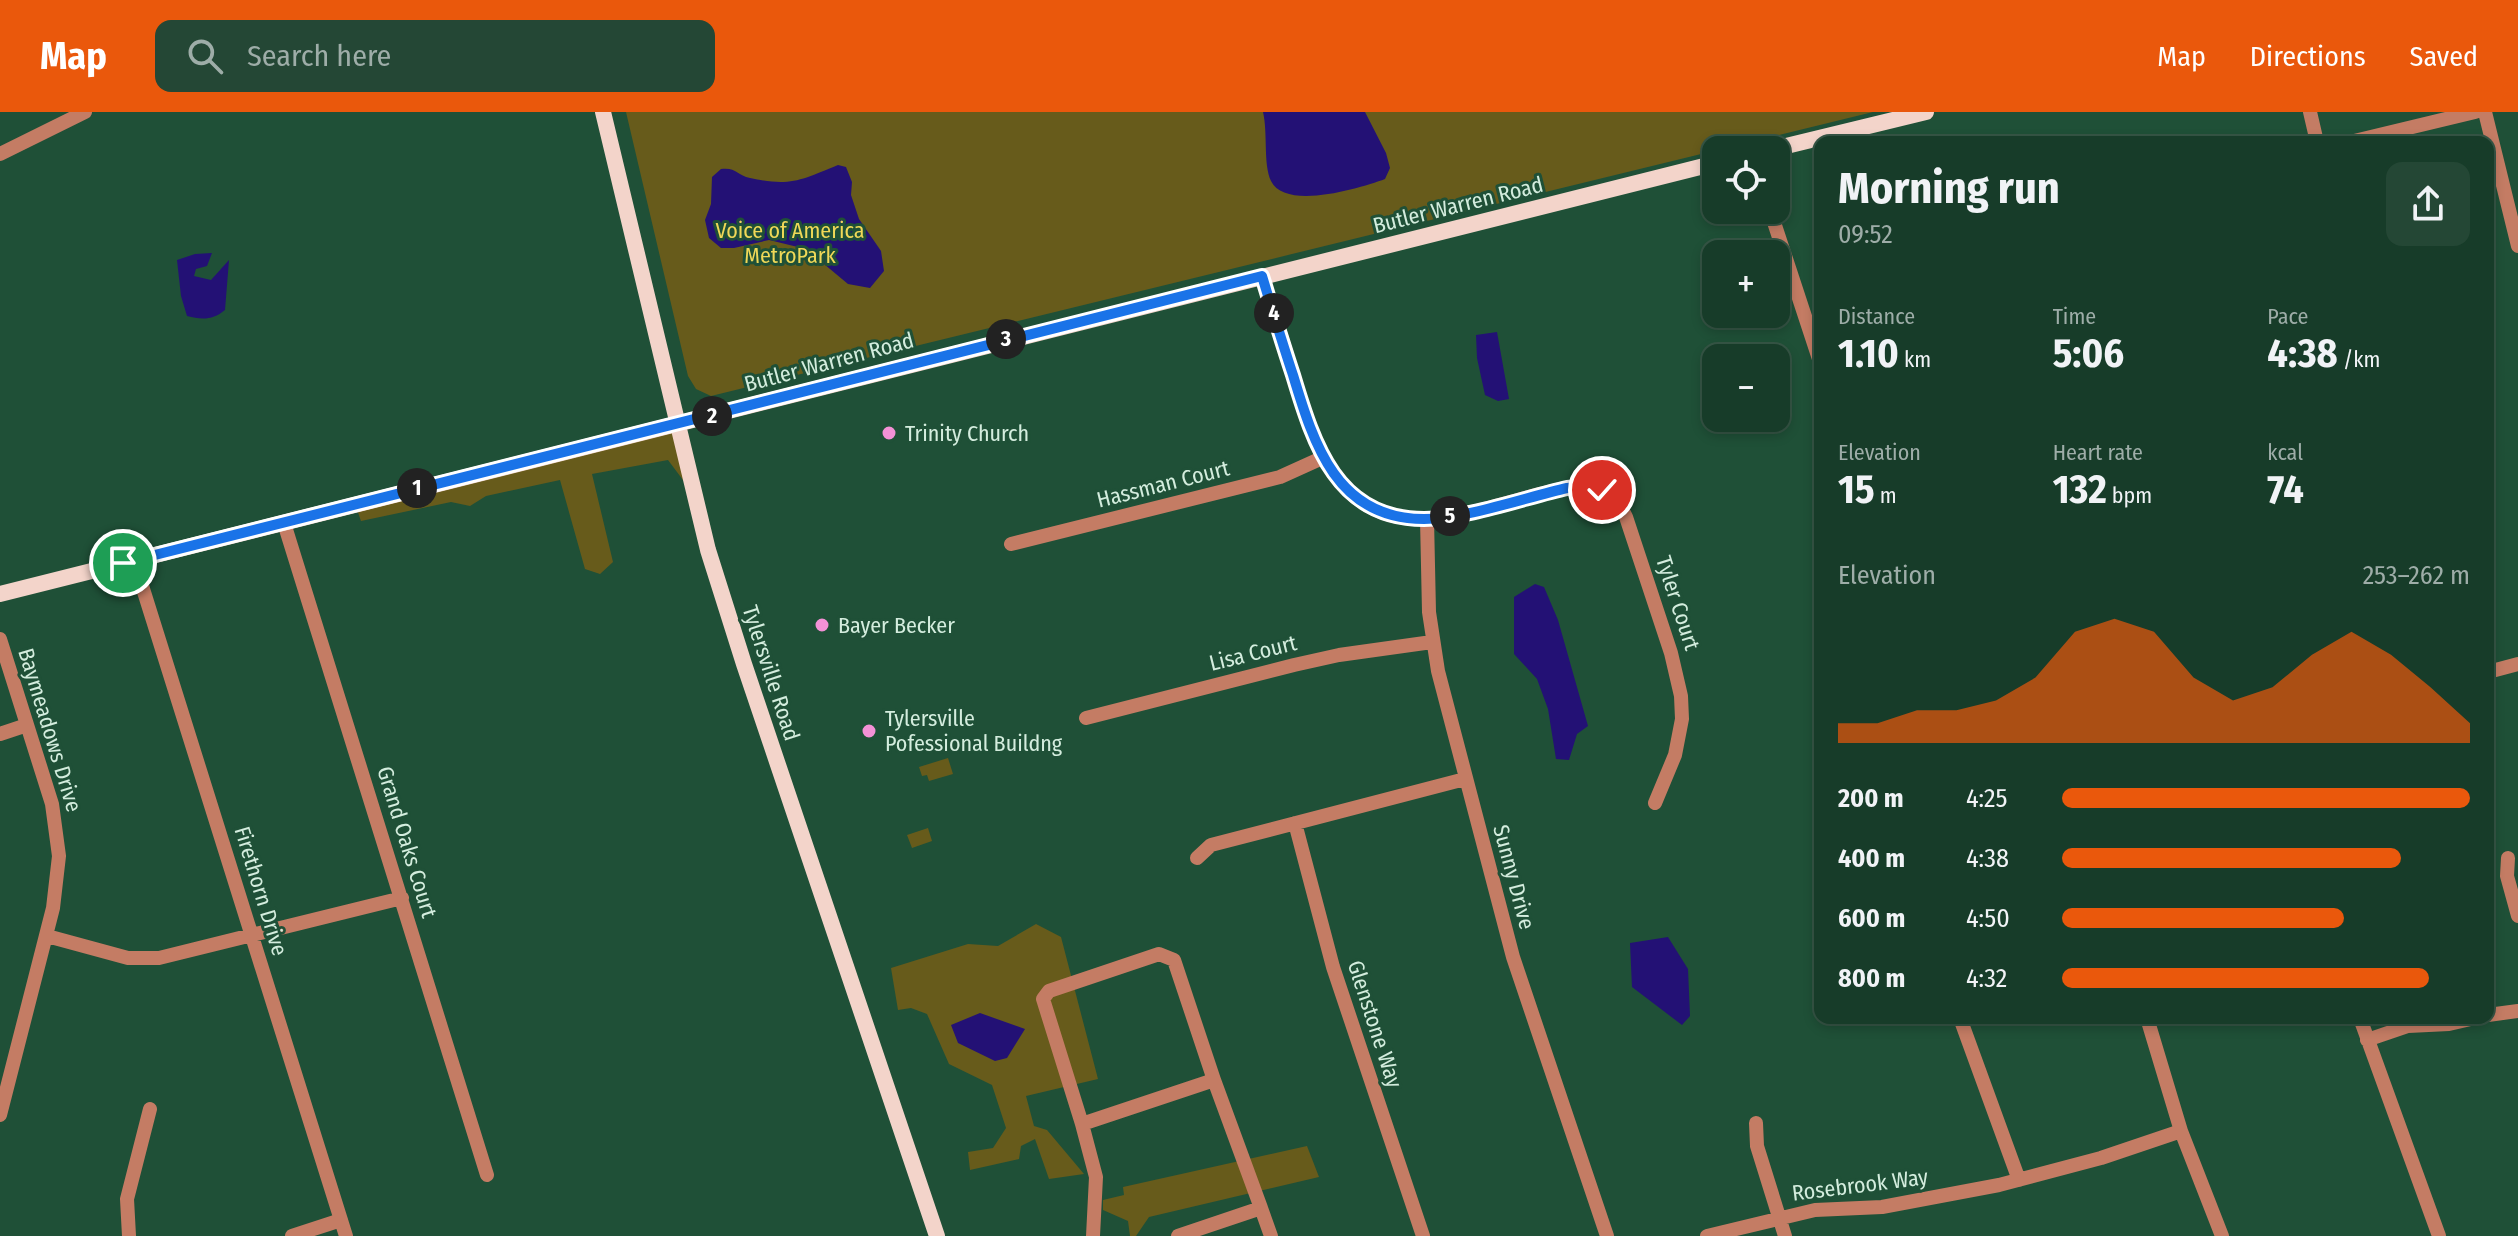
<!DOCTYPE html>
<meta charset="utf-8">
<style>
:root{--surface:#173c29;--page:#244735;--text:#f1f3f6;--muted:#9eada8;--line:#365646;--accent:#ea580c}
body{margin:0;font-family:"Fira Sans Condensed",sans-serif;background:var(--page);color:var(--text);height:100vh;display:flex;flex-direction:column;font-size:30px;white-space:nowrap}
*{box-sizing:border-box;margin:0}
p{font-size:26px;color:var(--muted)}
.icon{flex:none;width:44px;height:44px;fill:none;stroke:currentColor;stroke-width:2;stroke-linecap:round;stroke-linejoin:round}
.map{position:relative;flex:1;overflow:hidden}
.panel{position:absolute;left:1814px;top:24px;width:680px;height:888px;display:flex;flex-direction:column;background:var(--surface);border-radius:16px;box-shadow:0 4px 12px #0003,0 0 0 2px var(--line)}
.panel>*{flex:none}
.controls{position:absolute;left:1702px;top:24px;display:grid;gap:16px}
.controls a{display:grid;place-items:center;width:88px;height:88px;border-radius:16px;background:var(--surface);box-shadow:0 4px 12px #0003,0 0 0 2px var(--line);font-size:40px}
.pin{position:absolute;display:grid;place-items:center;width:68px;height:68px;color:#fff;margin:-34px;border:4px solid #fff;border-radius:50%;box-shadow:0 2px 8px #0007}
.km{position:absolute;width:40px;height:40px;margin:-20px;border-radius:50%;background:#222;color:#fff;font-size:22px;line-height:40px;text-align:center}
.round{display:grid;place-items:center;flex:none;width:84px;height:84px;border-radius:16px;background:var(--page)}
.head{display:flex;align-items:center;justify-content:space-between;height:136px;padding:0 24px}
h1{font-size:44px;font-weight:700;line-height:60px}
.metrics{display:grid;grid-template-columns:repeat(3,1fr);gap:12px;height:136px;padding:8px 24px}
.metrics div{display:grid;align-content:center}
.metrics b{font-size:40px;font-weight:700}
.metrics small{font-size:22px;font-weight:400}
.metrics p{font-size:22px}
.chart{height:224px;padding:16px 24px}
.chart p{display:flex;justify-content:space-between}
.chart svg{width:100%;height:144px;margin-top:8px;fill:var(--accent);opacity:.7}
ul{padding:0 24px;list-style:none;font-size:26px}
li{display:grid;grid-template-columns:128px 96px 1fr;align-items:center;height:60px}
li i{height:20px;border-radius:10px;background:var(--accent)}
header{display:flex;align-items:center;gap:48px;box-sizing:border-box;height:112px;padding:0 40px;background:var(--accent);color:#fff}
header strong{font-size:38px}
nav{display:flex;gap:44px;margin-inline-start:auto;font-size:28px}
.search{width:560px;height:72px;background:var(--page);display:flex;align-items:center;gap:20px;box-sizing:border-box;padding:0 28px;border-radius:16px;color:var(--muted);font-size:30px}
.map>svg:first-child{display:block}
.green{fill:#675b1b}
.water{fill:#231175}
.lines{fill:none;stroke-linecap:round;stroke-linejoin:round}
.minor{stroke:#c47c64;stroke-width:14}
.major{stroke:#f3d4ca;stroke-width:16}
.route-casing{stroke:#fff;stroke-width:16}
.route{stroke:#1a73e8;stroke-width:10}
.poi-dot{fill:#f391d6;stroke:#1f5037;stroke-width:3}
.labels{text-anchor:middle;dominant-baseline:central;stroke-width:6;stroke-linejoin:round;paint-order:stroke}
.street-label{font-size:22px;fill:#d4edde;stroke:#1f5037}
.park-label{font-size:22px;fill:#f0d858;stroke:#1f5037}
.poi-label{font-size:22px;fill:#d4edde;stroke:#1f5037;text-anchor:start}
</style>
<header>
<strong>Map</strong>
<div class="search"><svg class="icon" aria-label="search" viewBox="0 0 24 24"><circle cx="10" cy="10" r="6"/><path d="M15 15l6 6"/></svg>Search here</div>
<nav><a>Map</a><a>Directions</a><a>Saved</a></nav>
</header>
<div class="map">
<svg width="2518" height="1124" viewBox="0 0 2518 1124">
<rect width="100%" height="100%" fill="#1f5037"/>
<path class="green" d="M 626,0 L 1873,0 L 711,284 L 696,277 L 688,264 Z
M 676,312 L 692,380 L 668,348 L 592,362 L 613,450 L 600,462 L 585,457 L 560,368 L 486,384 L 470,394 L 451,390 L 361,409 L 355,392 Z
M 948,646 L 953,662 L 929,669 L 927,663 L 922,664 L 919,655 Z
M 928,716 L 932,729 L 912,736 L 907,723 Z
M 1036,812 L 1061,825 L 1098,967 L 1026,984 L 1034,1014 L 1047,1018 L 1084,1062 L 1049,1067 L 1035,1027 L 1021,1034 L 1019,1047 L 970,1058 L 968,1040 L 993,1036 L 1006,1016 L 992,973 L 949,952 L 927,902 L 911,896 L 898,898 L 891,856 L 968,832 L 998,834 Z
M 1307,1034 L 1319,1065 L 1149,1105 L 1136,1124 L 1130,1124 L 1128,1109 L 1103,1098 L 1103,1088 L 1124,1083 L 1123,1075 Z"/>
<path class="water" d="M 1263,0 L 1365,0 L 1386,41 L 1390,56 L 1385,67 C 1361,76 1285,99 1271,69 C 1263,52 1268,21 1263,0 Z
M 838,53 L 846,55 L 852,70 L 851,83 L 859,107 L 881,139 L 884,159 L 870,176 L 848,172 L 806,137 L 769,128 L 734,136 L 721,136 L 709,126 L 705,108 L 711,92 L 712,65 L 721,57 C 736,55 737,63 750,66 C 791,75 801,68 838,53 Z
M 212,141 L 207,154 L 196,157 L 194,164 L 211,168 L 229,148 L 225,198 C 213,208 202,208 187,204 L 181,184 L 177,148 L 195,142 Z
M 1497,220 L 1509,287 L 1498,289 L 1485,283 L 1477,246 L 1476,223 Z
M 1535,472 L 1544,475 L 1558,508 L 1588,614 L 1577,622 L 1569,648 L 1556,647 L 1548,597 L 1537,567 L 1514,542 L 1514,485 Z
M 1668,825 L 1688,857 L 1690,904 L 1682,913 L 1632,875 L 1630,831 Z
M 980,901 L 1025,917 L 1007,946 L 995,949 L 958,931 L 951,913 Z"/>
<g class="lines">
<path class="minor" d="M 2310,0 L 2317,30
M 2485,0 L 2518,134
M 2350,30 L 2475,0
M 0,42 L 85,0
M 1770,98 L 1820,250
M 1262,164 C 1273,197 1283,230 1293,263 C 1314,334 1340,415 1432,406 C 1483,402 1531,381 1582,373 C 1603,375 1617,386 1626,405 L 1671,541 L 1681,584 L 1682,607 L 1675,643 L 1655,691
M 1427,407 L 1429,500 L 1438,559 L 1513,845 L 1607,1124
M 284,411 L 487,1063
M 1011,432 L 1280,365 L 1322,346
M 134,448 L 346,1124
M 0,527 L 52,692 L 59,744 L 53,796 L 0,1003
M 2488,560 L 2518,552
M 1086,606 L 1294,553 L 1339,543 L 1432,530
M 0,622 L 27,613
M 1295,711 L 1333,855 L 1423,1124
M 1197,746 L 1211,733 L 1465,667
M 2508,746 L 2507,764 L 2518,804
M 47,824 L 128,846 L 159,846 L 402,786
M 2488,903 L 2518,899
M 1960,906 L 2019,1068
M 2147,906 L 2181,1019 L 2222,1124
M 2360,906 L 2439,1124
M 2367,928 L 2408,914 L 2449,912 L 2475,906
M 1756,1011 L 1757,1034 L 1785,1124
M 1082,1012 L 1043,887 L 1049,879 L 1159,842 L 1174,848 L 1214,968
M 129,1124 L 127,1087 L 150,997
M 292,1124 L 341,1108
M 1093,1124 L 1096,1065 L 1082,1012 L 1214,968 L 1261,1096
M 1178,1124 L 1261,1096 L 1271,1124
M 1707,1124 L 1815,1098 L 1882,1095 L 1999,1073 L 2101,1046 L 2181,1019"/>
<path class="major" d="M 603,0 L 708,438 L 744,552 L 937,1124
M 1770,38 L 1926,0
M 0,482 C 572,337 1144,193 1716,51"/>
</g>
<g class="lines">
<defs>
<path id="route" d="M 123,451 L 1262,164 C 1272,197 1282,230 1293,263 C 1314,333 1337,407 1424,407 C 1465,407 1527,385 1567,376 L 1589,374 L 1602,378"/>
</defs>
<use href="#route" class="route-casing"/>
<use href="#route" class="route"/>
</g>
<g class="poi-dot">
<circle cx="889" cy="321" r="8"/>
<circle cx="822" cy="513" r="8"/>
<circle cx="869" cy="619" r="8"/>
</g>
<g class="labels">
<g class="street-label">
<text transform="translate(1458 93) rotate(-14)">Butler Warren Road</text>
<text transform="translate(829 250) rotate(-15)">Butler Warren Road</text>
<text transform="translate(1163 372) rotate(-14)">Hassman Court</text>
<text transform="translate(1678 491) rotate(72)">Tyler Court</text>
<text transform="translate(1253 541) rotate(-14)">Lisa Court</text>
<text transform="translate(771 561) rotate(72)">Tylersville Road</text>
<text transform="translate(50 618) rotate(73)">Baymeadows Drive</text>
<text transform="translate(407 730) rotate(73)">Grand Oaks Court</text>
<text transform="translate(1514 765) rotate(75)">Sunny Drive</text>
<text transform="translate(261 779) rotate(73)">Firethorn Drive</text>
<text transform="translate(1375 912) rotate(72)">Glenstone Way</text>
<text transform="translate(1860 1073) rotate(-7)">Rosebrook Way</text>
</g>
<g class="park-label">
<text x="790" y="118">Voice of America<tspan x="790" dy="25">MetroPark</tspan></text>
</g>
<g class="poi-label">
<text x="905" y="321">Trinity Church</text>
<text x="838" y="513">Bayer Becker</text>
<text x="885" y="606">Tylersville<tspan x="885" dy="25">Pofessional Buildng</tspan></text>
</g>
</g>
</svg>
<div class="controls">
<a><svg class="icon" aria-label="locate" viewBox="0 0 24 24"><circle cx="12" cy="12" r="6"/><path d="M12 2v4M12 18v4M2 12h4M18 12h4"/></svg></a>
<a>+</a>
<a>−</a>
</div>
<div class="pin" style="left:123px;top:451px;background:#1e9e55"><svg class="icon" aria-label="arrive" viewBox="0 0 24 24"><path d="M6 21V4h12l-3 4 3 4H6"/></svg></div>
<div class="pin" style="left:1602px;top:378px;background:#d93025"><svg class="icon" aria-label="check" viewBox="0 0 24 24"><path d="M5 12l5 5 9-10"/></svg></div>
<b class="km" style="left:417px;top:376px">1</b>
<b class="km" style="left:712px;top:304px">2</b>
<b class="km" style="left:1006px;top:227px">3</b>
<b class="km" style="left:1274px;top:201px">4</b>
<b class="km" style="left:1450px;top:404px">5</b>
<section class="panel">
<div class="head"><div><h1>Morning run</h1><p>09:52</p></div><a class="round"><svg class="icon" aria-label="share" viewBox="0 0 24 24"><path d="M12 15V3M7 8l5-5 5 5M5 13v7h14v-7"/></svg></a></div>
<div class="metrics">
<div><p>Distance</p><b>1.10<small> km</small></b></div>
<div><p>Time</p><b>5:06</b></div>
<div><p>Pace</p><b>4:38<small> /km</small></b></div>
</div>
<div class="metrics">
<div><p>Elevation</p><b>15<small> m</small></b></div>
<div><p>Heart rate</p><b>132<small> bpm</small></b></div>
<div><p>kcal</p><b>74</b></div>
</div>
<div class="chart"><p><span>Elevation</span>253–262 m</p>
<svg viewBox="0 0 160 44" preserveAspectRatio="none"><path d="M0 44V38L10 38L20 34L30 34L40 31L50 24L60 10L70 6L80 10L90 24L100 31L110 27L120 17L130 10L140 17L150 27L160 38V44z"/></svg>
</div>
<ul>
<li><b>200 m</b>4:25<i style="width:100%"></i></li>
<li><b>400 m</b>4:38<i style="width:83%"></i></li>
<li><b>600 m</b>4:50<i style="width:69%"></i></li>
<li><b>800 m</b>4:32<i style="width:90%"></i></li>
</ul>
</section>
</div>
